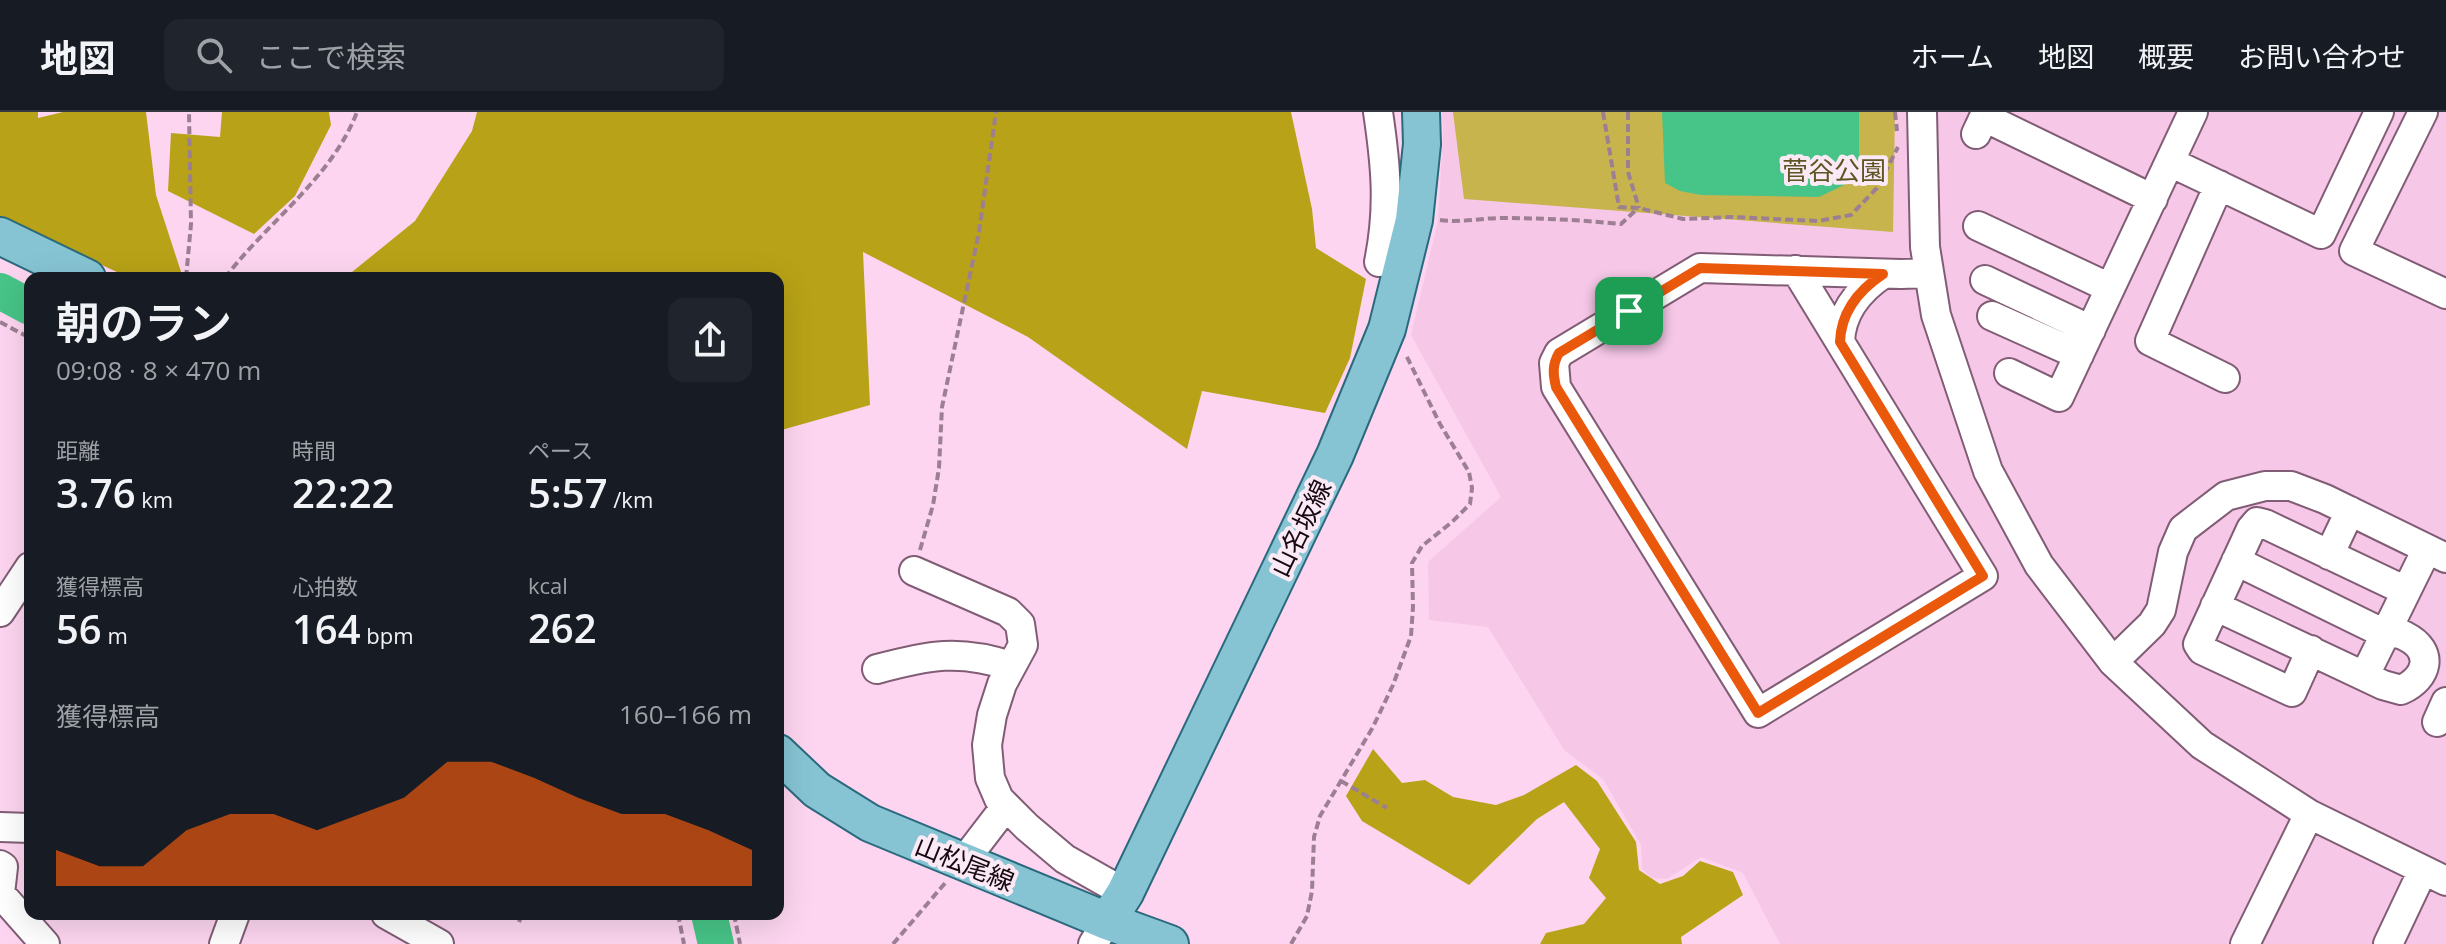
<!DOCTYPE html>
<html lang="ja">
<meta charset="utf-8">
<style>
:root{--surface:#171b24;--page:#20242c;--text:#f1f3f6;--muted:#9ea1a6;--line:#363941;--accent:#ea580c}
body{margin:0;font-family:"Open Sans","Noto Sans JP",sans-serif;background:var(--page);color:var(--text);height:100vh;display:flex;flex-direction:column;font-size:30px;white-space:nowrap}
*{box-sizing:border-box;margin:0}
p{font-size:26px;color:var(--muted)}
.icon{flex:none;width:44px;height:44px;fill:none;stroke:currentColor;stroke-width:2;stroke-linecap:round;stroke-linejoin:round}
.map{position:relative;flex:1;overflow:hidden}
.drawer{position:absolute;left:24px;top:160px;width:760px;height:648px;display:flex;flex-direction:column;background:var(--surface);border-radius:16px;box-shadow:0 8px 32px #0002}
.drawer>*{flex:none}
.pin{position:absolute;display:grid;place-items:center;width:68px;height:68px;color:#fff;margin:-34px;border-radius:16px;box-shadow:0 4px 12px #0006}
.round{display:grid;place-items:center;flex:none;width:84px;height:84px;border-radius:16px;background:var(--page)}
.headline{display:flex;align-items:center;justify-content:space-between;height:136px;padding:0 32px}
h1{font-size:44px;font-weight:600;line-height:60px}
.figures{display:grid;grid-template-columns:repeat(3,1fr);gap:12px;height:136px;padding:8px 32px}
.figures div{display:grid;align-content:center}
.figures b{font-size:40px;font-weight:600}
.figures small{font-size:22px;font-weight:400}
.figures p{font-size:22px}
.chart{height:224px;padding:16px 32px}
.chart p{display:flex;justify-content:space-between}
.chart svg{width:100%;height:144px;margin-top:8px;fill:var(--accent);opacity:.7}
header{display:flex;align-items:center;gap:48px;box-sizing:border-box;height:112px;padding:0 40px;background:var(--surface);border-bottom:2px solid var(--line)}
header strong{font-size:38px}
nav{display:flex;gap:44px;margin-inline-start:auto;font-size:28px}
.search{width:560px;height:72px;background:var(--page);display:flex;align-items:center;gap:20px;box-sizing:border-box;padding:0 28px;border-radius:16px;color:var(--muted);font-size:30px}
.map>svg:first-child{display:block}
.built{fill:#f6c7e7}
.green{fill:#c7b44c}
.forest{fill:#b8a217}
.water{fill:#47c487}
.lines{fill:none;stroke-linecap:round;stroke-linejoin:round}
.river{stroke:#47c487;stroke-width:36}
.minor-casing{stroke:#805d75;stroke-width:32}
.major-casing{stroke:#2b697d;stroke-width:40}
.path{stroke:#9c7f93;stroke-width:4;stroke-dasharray:8 4;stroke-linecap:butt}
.minor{stroke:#fff;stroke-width:28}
.major{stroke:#86c4d4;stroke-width:36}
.route-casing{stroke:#fff;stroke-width:16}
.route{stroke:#ea580c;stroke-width:10}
.labels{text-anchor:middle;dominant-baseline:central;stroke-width:8;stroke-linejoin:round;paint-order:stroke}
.park-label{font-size:26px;fill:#5e5424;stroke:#fbeaf5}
.street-label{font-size:26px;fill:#160912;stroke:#fbeaf5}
</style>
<header>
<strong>地図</strong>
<div class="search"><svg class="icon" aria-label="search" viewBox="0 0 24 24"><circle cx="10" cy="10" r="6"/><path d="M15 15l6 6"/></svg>ここで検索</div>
<nav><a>ホーム</a><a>地図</a><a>概要</a><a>お問い合わせ</a></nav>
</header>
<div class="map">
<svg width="2446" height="832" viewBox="0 0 2446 832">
<rect width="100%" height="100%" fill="#fdd5f0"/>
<path class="built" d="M 1442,0 L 2446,0 L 2446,832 L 1780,832 L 1743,761 L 1701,745 L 1667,767 L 1652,766 L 1642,757 L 1641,733 L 1603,667 L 1565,639 L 1488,515 L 1429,508 L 1428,450 L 1501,385 L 1411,223 L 1438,109 L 1443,22 Z"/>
<path class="green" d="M 1453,0 L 1895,0 L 1893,120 L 1464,87 Z"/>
<path class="forest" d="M 0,0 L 38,0 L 38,6 L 63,0 L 146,0 L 156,83 L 183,166 L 130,166 L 0,106 Z
M 222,0 L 329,0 L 331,13 L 295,84 L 254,122 L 168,79 L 171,21 L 220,25 Z
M 477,0 L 1291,0 L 1312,97 L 1316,136 L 1366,167 L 1350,246 L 1325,301 L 1202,279 L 1187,337 L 1028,225 L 863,140 L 870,293 L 778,319 L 778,166 L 350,166 L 352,160 L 415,109 L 472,19 Z
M 1373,637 L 1402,671 L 1425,668 L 1453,685 L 1496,693 L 1524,683 L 1576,653 L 1597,669 L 1636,730 L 1639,758 L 1660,772 L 1683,764 L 1700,749 L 1733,760 L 1743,783 L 1681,825 L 1682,832 L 1540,832 L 1546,821 L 1584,812 L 1606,786 L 1589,766 L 1600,737 L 1564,690 L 1537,707 L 1469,773 L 1362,709 L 1346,684 Z"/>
<path class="water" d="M 1662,0 L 1859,0 L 1859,46 L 1844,73 L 1819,85 L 1701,83 L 1680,79 L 1665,71 Z"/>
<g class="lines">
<path class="river" d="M 0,179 L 30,195
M 709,802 L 716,832"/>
<defs>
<path id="minor" d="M 1378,0 C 1386,54 1390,96 1379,150
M 1922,0 L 1925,135 L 1936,203 L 1988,359 L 2039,453 L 2113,550 L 2202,633 L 2309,702 L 2446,769
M 2423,0 L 2354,139 L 2446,182
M 1976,22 L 1984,5 L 2153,87
M 2170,50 L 2321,122 L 2379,0
M 2219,73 L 2150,229 L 2225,266
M 1978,114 L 2110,176
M 1796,158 L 1983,464 L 1758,601 L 1556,275 L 1554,251 L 1559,241 L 1700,156 L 1901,162 L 1929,161
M 1985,168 L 2091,218
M 1992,204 L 2079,243
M 1840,230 C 1841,199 1859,178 1883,162
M 2009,261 L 2059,285 L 2193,0
M 2329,443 L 2350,399
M 914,459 L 1008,500 L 1020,512 L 1023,533 L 1002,572 L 992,603 L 987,633 L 990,666 L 999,687 L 1027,715 L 1065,747 L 1125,781
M 2215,494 L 2383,573 L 2401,578 C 2428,566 2435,539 2405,524 C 2398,520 2388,520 2379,519 L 2236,449
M 0,500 L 30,455
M 2311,538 L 2292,580 L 2202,538 L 2198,532 L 2251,417 L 2257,410 L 2265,412 L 2406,479
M 2113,550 L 2152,512 L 2161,498 L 2173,440 L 2183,417 L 2226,384 L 2265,374 L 2291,374 L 2325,387 L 2446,446
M 877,557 C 929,543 959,537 1011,554
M 2365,563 L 2427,437
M 2437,610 L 2446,590
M 0,715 L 30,716
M 963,750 L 1006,694
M 0,753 L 3,755 L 0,782
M 0,786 L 6,788 L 45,832
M 386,802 L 439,832
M 224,832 L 235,802
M 1093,832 L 1107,809
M 2245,832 L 2309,702
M 2388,832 L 2423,758"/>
<path id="major" d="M 0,124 L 87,166
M 778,641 L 817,678 L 870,711 L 1107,809 L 1170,832
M 1107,809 L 1125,781 L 1335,343 L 1387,217 L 1414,108 L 1422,32 L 1421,0"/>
</defs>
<use href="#minor" class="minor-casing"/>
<use href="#major" class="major-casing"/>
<path class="path" d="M 1603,0 L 1619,95 L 1639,96 L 1683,107 L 1732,105 L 1818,109 L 1851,103 L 1877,76 L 1898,35
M 1628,0 L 1628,60 L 1639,96
M 1895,0 L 1897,19
M 1440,108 C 1460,111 1481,106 1502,106 C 1542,106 1581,108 1621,112 L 1637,97
M 186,166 L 191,112 L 189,0
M 225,166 C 266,111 332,66 357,0
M 0,210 L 30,226
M 920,438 L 933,393 L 939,356 L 942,295 L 979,120 L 996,0
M 1341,669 L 1387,696
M 678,802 L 684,832
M 734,802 L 740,832
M 519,810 L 522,802
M 893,832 L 946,770
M 1291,832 L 1307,804 L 1312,779 L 1314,725 L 1320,704 L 1373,615 L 1393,573 L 1411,524 L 1413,495 L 1412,451 L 1422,434 L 1452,410 L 1470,392 L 1472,376 L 1469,360 L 1440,312 L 1406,243"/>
<use href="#minor" class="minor"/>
<use href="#major" class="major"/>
</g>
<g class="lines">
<defs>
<path id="route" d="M 1700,156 L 1883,162 C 1859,178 1841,199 1840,230 L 1983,464 L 1758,601 L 1556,275 C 1553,262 1552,253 1559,241 Z"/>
</defs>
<use href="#route" class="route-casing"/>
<use href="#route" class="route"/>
</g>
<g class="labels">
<g class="park-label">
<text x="1834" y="58">菅谷公園</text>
</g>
<g class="street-label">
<text transform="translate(1300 416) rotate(-64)">山名坂線</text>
<text transform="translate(965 751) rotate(22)">山松尾線</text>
</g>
</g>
</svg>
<div class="pin" style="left:1629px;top:199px;background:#1e9e55"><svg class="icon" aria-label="arrive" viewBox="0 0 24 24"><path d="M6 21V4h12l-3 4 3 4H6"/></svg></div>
<section class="drawer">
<div class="headline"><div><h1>朝のラン</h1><p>09:08 · 8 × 470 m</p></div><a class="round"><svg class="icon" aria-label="share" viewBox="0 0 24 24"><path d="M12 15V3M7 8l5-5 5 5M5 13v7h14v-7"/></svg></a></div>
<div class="figures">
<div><p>距離</p><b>3.76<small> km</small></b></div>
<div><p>時間</p><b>22:22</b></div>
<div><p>ペース</p><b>5:57<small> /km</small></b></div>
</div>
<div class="figures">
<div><p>獲得標高</p><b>56<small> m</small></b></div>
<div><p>心拍数</p><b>164<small> bpm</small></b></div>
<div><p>kcal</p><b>262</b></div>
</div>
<div class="chart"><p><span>獲得標高</span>160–166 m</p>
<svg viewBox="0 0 160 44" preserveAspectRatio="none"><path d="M0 44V33L10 38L20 38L30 27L40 22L50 22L60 27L70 22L80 17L90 6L100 6L110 11L120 17L130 22L140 22L150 27L160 33V44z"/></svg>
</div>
</section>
</div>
